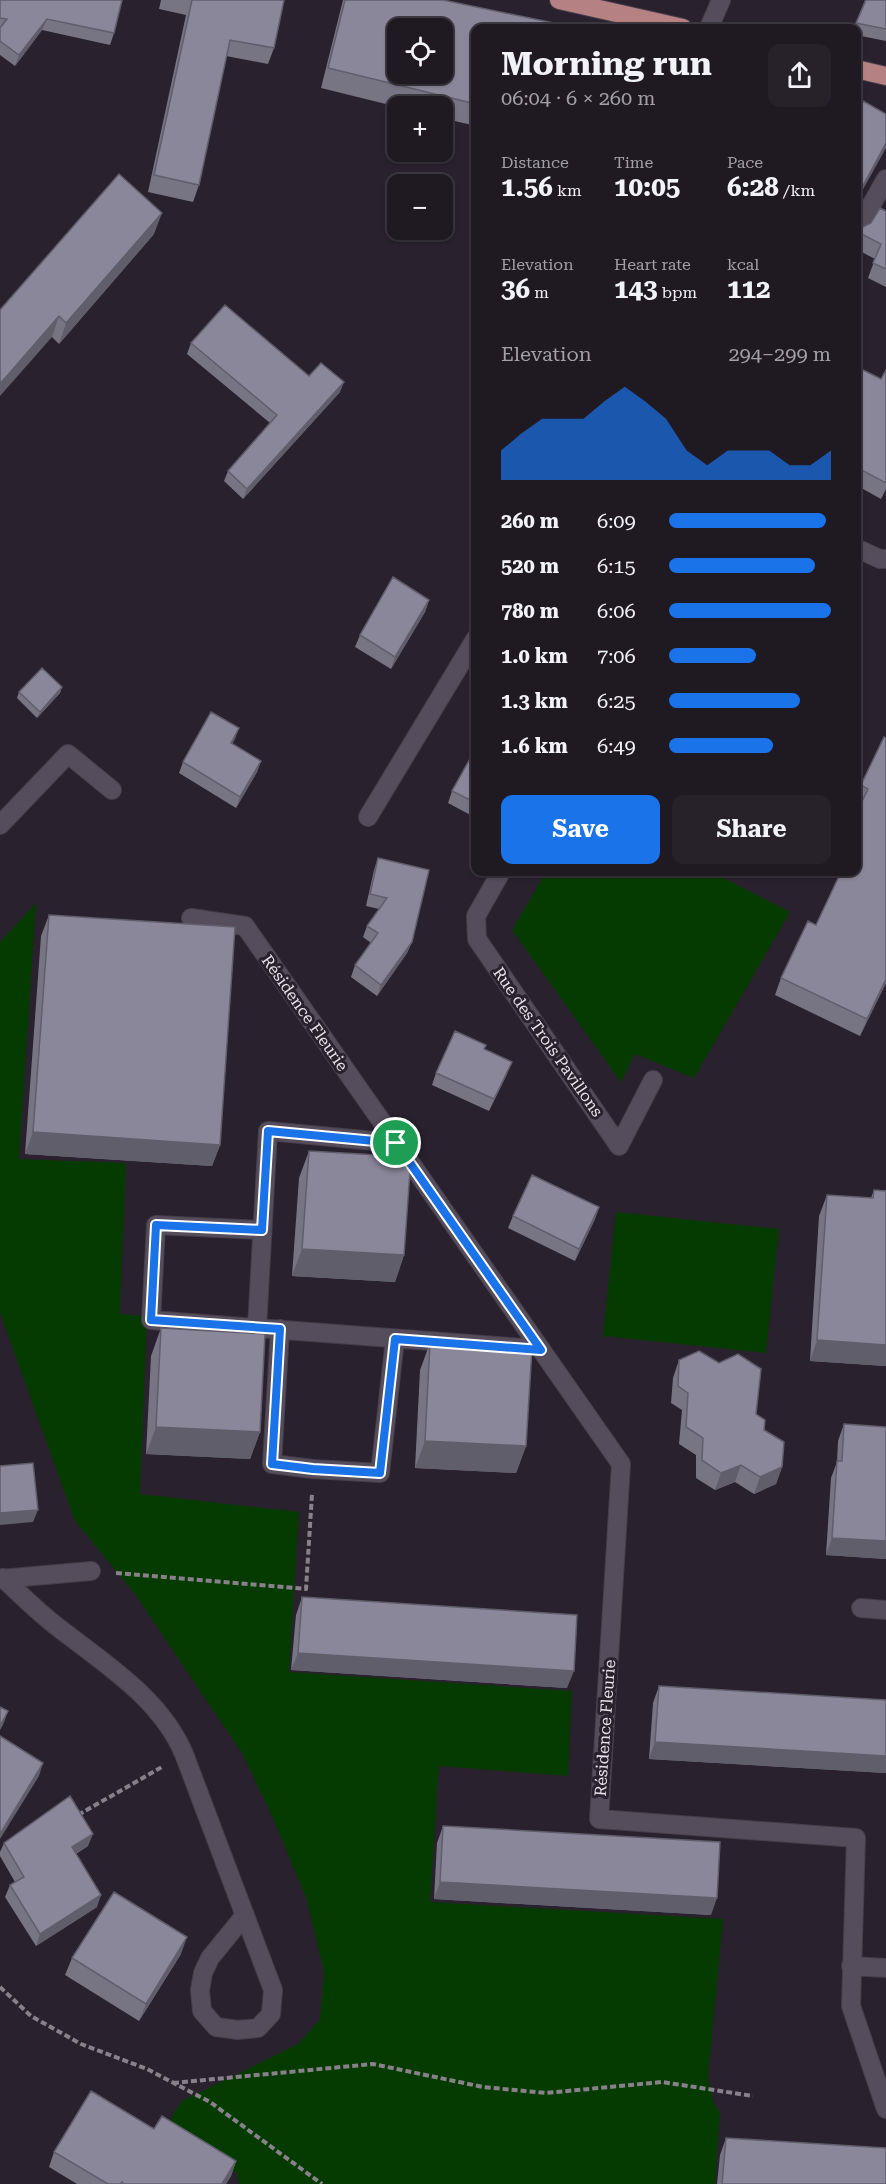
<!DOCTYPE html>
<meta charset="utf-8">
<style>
:root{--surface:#1f1922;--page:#27222a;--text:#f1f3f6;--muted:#a1a0a5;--line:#3c3840;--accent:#1a73e8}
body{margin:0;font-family:"Roboto Serif",serif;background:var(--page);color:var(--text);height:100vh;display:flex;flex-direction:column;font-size:22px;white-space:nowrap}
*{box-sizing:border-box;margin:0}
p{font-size:20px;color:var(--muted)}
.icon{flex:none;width:33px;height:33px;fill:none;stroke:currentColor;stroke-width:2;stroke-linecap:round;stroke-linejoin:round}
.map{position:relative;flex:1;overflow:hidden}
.side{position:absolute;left:471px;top:24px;width:390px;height:852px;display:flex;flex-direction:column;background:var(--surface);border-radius:12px;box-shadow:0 2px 4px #0004,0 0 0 2px var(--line)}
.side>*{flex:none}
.buttons{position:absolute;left:387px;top:18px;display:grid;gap:12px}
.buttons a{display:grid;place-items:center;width:66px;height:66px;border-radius:12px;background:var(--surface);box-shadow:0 2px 4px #0004,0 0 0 2px var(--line);font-size:30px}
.pin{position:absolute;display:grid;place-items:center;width:51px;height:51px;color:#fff;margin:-26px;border:3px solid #fff;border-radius:50%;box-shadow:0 2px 6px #0007}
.round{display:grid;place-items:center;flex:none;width:63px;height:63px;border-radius:12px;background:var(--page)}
.head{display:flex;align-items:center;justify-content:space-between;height:102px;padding:0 30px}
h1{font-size:33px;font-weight:700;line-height:45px}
.stats{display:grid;grid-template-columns:repeat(3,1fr);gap:9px;height:102px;padding:6px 30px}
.stats div{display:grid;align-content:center}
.stats b{font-size:26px;font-weight:700}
.stats small{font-size:16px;font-weight:400}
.stats p{font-size:16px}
.chart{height:168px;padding:12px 30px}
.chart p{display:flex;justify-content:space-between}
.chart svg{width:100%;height:108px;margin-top:6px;fill:var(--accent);opacity:.7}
.button{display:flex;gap:12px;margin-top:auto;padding:12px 30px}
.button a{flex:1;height:69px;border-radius:12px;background:var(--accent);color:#fff;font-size:24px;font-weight:700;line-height:69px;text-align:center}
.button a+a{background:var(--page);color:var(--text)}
ul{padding:0 30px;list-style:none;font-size:20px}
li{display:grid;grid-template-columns:96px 72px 1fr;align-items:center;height:45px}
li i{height:15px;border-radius:8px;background:var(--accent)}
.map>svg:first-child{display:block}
.green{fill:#063b00}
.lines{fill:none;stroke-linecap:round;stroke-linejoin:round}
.minor-casing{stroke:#453e49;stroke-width:20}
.major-casing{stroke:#453e49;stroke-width:20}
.path{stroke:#88818c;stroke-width:4;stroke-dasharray:6 3;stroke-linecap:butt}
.minor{stroke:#564d5c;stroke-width:18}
.major{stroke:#b68183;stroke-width:18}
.wall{fill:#777484}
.shaded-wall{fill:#615e6c}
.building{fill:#8a879a;stroke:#615e6c;stroke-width:1.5;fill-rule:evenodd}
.route-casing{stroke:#fff;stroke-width:12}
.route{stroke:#1a73e8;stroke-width:8}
.labels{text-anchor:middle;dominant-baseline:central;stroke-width:6;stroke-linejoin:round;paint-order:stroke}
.street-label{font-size:16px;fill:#e8e2eb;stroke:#29212e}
</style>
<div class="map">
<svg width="886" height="2184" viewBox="0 0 886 2184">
<rect width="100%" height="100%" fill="#29212e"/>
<path class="green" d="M 546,872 L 712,872 L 790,912 L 694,1078 L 635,1054 L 621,1082 L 512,930 Z
M 36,903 L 19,1159 L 126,1163 L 120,1314 L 147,1316 L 140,1494 L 299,1512 L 289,1672 L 572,1691 L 568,1776 L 439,1766 L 430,1902 L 723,1919 L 708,2078 L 714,2104 L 720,2112 L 715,2184 L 239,2184 L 237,2173 L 165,2127 L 182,2101 L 298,2044 L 320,2019 L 324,1972 L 307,1900 L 273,1818 L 242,1753 L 135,1594 L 75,1521 L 0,1313 L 0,942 Z
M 616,1212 L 779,1229 L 766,1353 L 603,1336 Z"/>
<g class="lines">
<defs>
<path id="minor" d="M 709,28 L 721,0
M 856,232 L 886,179
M 856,548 L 880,559 L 886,559
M 368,817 L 476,638
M 0,825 L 68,754 L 112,790
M 501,872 L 476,916 L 477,939 L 619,1146 L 653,1080
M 191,918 L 245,926 L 621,1464 L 599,1819 L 856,1838 L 851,2006 L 886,2109
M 262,1230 L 156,1225 L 151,1320 L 522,1348
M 257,1328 L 268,1131 L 396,1143
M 280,1329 L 272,1464 L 313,1469 L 380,1473 L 395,1339
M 3,1578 C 20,1594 37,1611 55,1625 C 102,1662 160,1697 184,1754 L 273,1990 L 271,2014 L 258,2028 L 238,2030 L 216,2027 L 202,2011 L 200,1990 L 203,1973 L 210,1958 L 245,1915
M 0,1579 L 91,1571
M 861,1608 L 886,1610
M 851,1966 L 886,1968"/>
<path id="major" d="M 559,0 L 683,28
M 856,69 L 886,76"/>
</defs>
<use href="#minor" class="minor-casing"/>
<use href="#major" class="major-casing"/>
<path class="path" d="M 116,1573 L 306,1589 L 312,1494
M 78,1815 L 162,1767
M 0,1987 L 31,2016 L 81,2044 L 147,2069 L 210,2102 L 322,2184
M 173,2083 L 373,2064 L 483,2087 L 546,2093 L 662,2082 L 753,2096"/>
<use href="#minor" class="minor"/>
<use href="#major" class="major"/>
</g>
<path class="wall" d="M 0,0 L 114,33 L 110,45 L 42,30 L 15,66 L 0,55 Z
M 161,0 L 284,0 L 274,48 L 268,64 L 226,56 L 199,185 L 193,202 L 148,192 L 186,15 L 159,9 Z
M 343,0 L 443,0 L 476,28 L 476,126 L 442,118 L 442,106 L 398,107 L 321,88 Z
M 865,0 L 886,0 L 886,41 L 856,35 L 856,28 L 854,28 Z
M 886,211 L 886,287 L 868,278 L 875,259 L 856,249 L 856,225 L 861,228 L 871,223 Z
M 154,234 L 59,344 L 52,337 L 0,310 Z
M 191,343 L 309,376 L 340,392 L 243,499 L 224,481 L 228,471 L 270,423 L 187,354 Z
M 886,370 L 886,489 L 881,499 L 856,485 L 856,379 L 858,380 L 881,379 Z
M 429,600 L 425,612 L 391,669 L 355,647 L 360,635 Z
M 62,687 L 60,693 L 37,718 L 17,698 L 19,692 Z
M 239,728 L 232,743 L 261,761 L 257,772 L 236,808 L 179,773 L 183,762 Z
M 886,738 L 886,983 L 860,1036 L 775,995 L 781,978 L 816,925 L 856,872 L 861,805 L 856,803 L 856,797 L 861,785 Z
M 476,748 L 476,818 L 448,803 L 452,791 Z
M 378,858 L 412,942 L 407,953 L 377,996 L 351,977 L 355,965 L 371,943 L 363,937 L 367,926 L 379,909 L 366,906 L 374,870 Z
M 49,915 L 220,1145 L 212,1166 L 25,1154 L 41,936 Z
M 484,1049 L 507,1074 L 489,1111 L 432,1085 L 436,1073 Z
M 309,1151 L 404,1255 L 395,1282 L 292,1276 L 299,1178 Z
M 874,1190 L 886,1191 L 886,1366 L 810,1361 L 819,1216 L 827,1195 L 871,1198 Z
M 599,1207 L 595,1219 L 575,1261 L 508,1228 L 513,1216 Z
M 161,1328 L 260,1432 L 250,1459 L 146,1454 L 151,1356 Z
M 430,1343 L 526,1446 L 516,1473 L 415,1468 L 420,1370 Z
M 679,1360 L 756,1414 L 782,1467 L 776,1484 L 754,1494 L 735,1482 L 715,1490 L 696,1478 L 696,1455 L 679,1444 L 682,1410 L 671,1403 L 673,1378 Z
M 844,1424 L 886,1427 L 886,1559 L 826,1555 L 831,1478 L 837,1462 L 838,1441 Z
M 302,1597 L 567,1688 L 291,1670 L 296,1615 Z
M 659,1686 L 886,1700 L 886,1773 L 649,1759 L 653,1703 Z
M 443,1826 L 711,1915 L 434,1899 L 437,1843 Z
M 4,1843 L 88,1846 L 76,1854 L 97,1907 L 36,1946 L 5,1897 L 10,1885 L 15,1882 L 0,1856 L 0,1852 Z
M 181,1954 L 139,2021 L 65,1975 L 72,1958 Z
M 154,2129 L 236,2161 L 231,2176 L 226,2184 L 77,2184 L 49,2167 L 54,2152 Z
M 726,2138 L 886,2184 L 717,2184 L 720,2155 Z"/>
<path class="shaded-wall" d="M 47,19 L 42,30 L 15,66 L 19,55 Z
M 886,143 L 886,148 L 856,202 L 857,197 Z
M 162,213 L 154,234 L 59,344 L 66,323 Z
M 59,316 L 52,337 L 0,396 L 0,384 Z
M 344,382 L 340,392 L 243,499 L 247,489 Z
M 429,600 L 425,612 L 391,669 L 395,657 Z
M 62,687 L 60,693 L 37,718 L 40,712 Z
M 239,728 L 235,739 L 227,754 L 231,743 Z
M 261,761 L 257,772 L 236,808 L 240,797 Z
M 412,942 L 407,953 L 377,996 L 381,985 Z
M 886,979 L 886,983 L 860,1036 L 867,1019 Z
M 512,1062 L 507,1074 L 489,1111 L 494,1099 Z
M 33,1132 L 220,1145 L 212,1166 L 25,1154 Z
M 599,1207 L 595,1219 L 575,1261 L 579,1249 Z
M 302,1249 L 404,1255 L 395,1282 L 292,1276 Z
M 817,1340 L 886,1345 L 886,1366 L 810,1361 Z
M 156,1427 L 260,1432 L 250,1459 L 146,1454 Z
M 425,1441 L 526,1446 L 516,1473 L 415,1468 Z
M 741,1465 L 735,1482 L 715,1490 L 721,1473 Z
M 782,1467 L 776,1484 L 754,1494 L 760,1477 Z
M 38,1510 L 33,1522 L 0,1525 L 0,1513 Z
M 832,1538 L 886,1541 L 886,1559 L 826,1555 Z
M 298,1653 L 574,1671 L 567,1688 L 291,1670 Z
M 8,1711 L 3,1725 L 0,1730 L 0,1726 Z
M 655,1742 L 886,1756 L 886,1773 L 649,1759 Z
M 43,1763 L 39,1776 L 0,1839 L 0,1834 Z
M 93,1834 L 88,1846 L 67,1859 L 72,1847 Z
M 440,1882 L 717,1898 L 711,1915 L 434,1899 Z
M 101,1895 L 97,1907 L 36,1946 L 40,1934 Z
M 187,1937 L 181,1954 L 139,2021 L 146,2004 Z
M 236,2161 L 231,2176 L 226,2184 L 222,2184 Z"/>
<path class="building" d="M 0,0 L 122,0 L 114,33 L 47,19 L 19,55 L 0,41 L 0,28 L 7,19 L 0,18 Z
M 192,0 L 284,0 L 274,48 L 230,40 L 199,185 L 154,175 Z
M 345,0 L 443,0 L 578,28 L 476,28 L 476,104 L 328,68 ZM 398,28 L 442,28 L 442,74 L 398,74 Z
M 866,0 L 886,0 L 886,29 L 856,23 Z
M 863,101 L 886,114 L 886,143 L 857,197 L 859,198 L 856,203 L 856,112 Z
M 119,174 L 162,213 L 66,323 L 59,316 L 0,384 L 0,310 Z
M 880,208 L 886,211 L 886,269 L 873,263 L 881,244 L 856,231 L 856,225 L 861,228 L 871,223 Z
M 225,305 L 309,376 L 321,363 L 344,382 L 247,489 L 228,471 L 277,415 L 191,343 Z
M 863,370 L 881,379 L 886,370 L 886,483 L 856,467 L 856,379 L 858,380 Z
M 393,577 L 429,600 L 395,657 L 360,635 Z
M 42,668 L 62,687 L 40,712 L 19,692 Z
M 211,712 L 239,728 L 231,743 L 261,761 L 240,797 L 183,762 Z
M 884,737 L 886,738 L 886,979 L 867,1019 L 781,978 L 808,921 L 816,925 L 841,872 L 856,872 L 856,814 L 868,789 L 861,785 Z
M 476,748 L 476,803 L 452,791 Z
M 378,858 L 429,870 L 412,942 L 381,985 L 355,965 L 378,933 L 367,926 L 387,898 L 370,894 Z
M 49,915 L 235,927 L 220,1145 L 33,1132 Z
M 455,1031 L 486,1045 L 484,1049 L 512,1062 L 494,1099 L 436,1073 Z
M 309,1151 L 411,1157 L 404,1255 L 302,1249 Z
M 532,1175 L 599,1207 L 579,1249 L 513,1216 Z
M 874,1190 L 886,1191 L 886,1345 L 817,1340 L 827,1195 L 873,1198 Z
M 161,1328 L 265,1334 L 260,1432 L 156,1427 Z
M 430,1343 L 532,1348 L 526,1446 L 425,1441 Z
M 699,1351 L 719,1363 L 738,1354 L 761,1369 L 756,1414 L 765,1420 L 764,1430 L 784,1442 L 782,1467 L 760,1477 L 741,1465 L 721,1473 L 702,1460 L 703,1438 L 686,1427 L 688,1393 L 678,1386 L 679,1360 Z
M 844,1424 L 886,1427 L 886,1541 L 832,1538 L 837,1461 L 842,1461 Z
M 33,1463 L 38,1510 L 0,1513 L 0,1466 Z
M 302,1597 L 577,1615 L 574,1671 L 298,1653 Z
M 659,1686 L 886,1700 L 886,1756 L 655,1742 Z
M 0,1707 L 8,1711 L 0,1726 Z
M 0,1736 L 43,1763 L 0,1834 Z
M 70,1796 L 93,1834 L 72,1847 L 101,1895 L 40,1934 L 10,1885 L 24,1877 L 4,1843 Z
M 443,1826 L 720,1842 L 717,1898 L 440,1882 Z
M 114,1892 L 187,1937 L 146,2004 L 72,1958 Z
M 91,2091 L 154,2129 L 162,2116 L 236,2161 L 222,2184 L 124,2184 L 122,2182 L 120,2184 L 108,2184 L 54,2152 Z
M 726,2138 L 886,2148 L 886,2184 L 722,2184 Z"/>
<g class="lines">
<defs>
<path id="route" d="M 268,1131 L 396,1143 L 541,1350 L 395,1339 L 380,1473 L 313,1469 L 272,1464 L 280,1329 L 151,1320 L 156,1225 L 262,1230 Z"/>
</defs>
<use href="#route" class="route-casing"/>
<use href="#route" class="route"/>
</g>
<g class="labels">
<g class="street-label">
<text transform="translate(305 1013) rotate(55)">Résidence Fleurie</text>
<text transform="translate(548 1042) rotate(55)">Rue des Trois Pavillons</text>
<text transform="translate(605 1728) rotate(-86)">Résidence Fleurie</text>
</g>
</g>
</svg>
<div class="buttons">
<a><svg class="icon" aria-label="locate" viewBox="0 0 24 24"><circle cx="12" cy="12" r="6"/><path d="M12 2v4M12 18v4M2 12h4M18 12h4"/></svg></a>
<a>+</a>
<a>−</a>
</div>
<div class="pin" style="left:396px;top:1143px;background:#1e9e55"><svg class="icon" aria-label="arrive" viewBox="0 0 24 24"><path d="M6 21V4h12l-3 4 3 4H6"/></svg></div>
<section class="side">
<div class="head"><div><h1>Morning run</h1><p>06:04 · 6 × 260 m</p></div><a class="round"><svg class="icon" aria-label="share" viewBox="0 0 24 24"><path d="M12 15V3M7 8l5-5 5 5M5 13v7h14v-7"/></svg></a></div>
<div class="stats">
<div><p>Distance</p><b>1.56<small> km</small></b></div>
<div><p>Time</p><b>10:05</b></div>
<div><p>Pace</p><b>6:28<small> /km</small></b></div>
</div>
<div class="stats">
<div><p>Elevation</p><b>36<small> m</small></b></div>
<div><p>Heart rate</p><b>143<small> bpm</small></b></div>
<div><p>kcal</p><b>112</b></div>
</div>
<div class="chart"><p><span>Elevation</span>294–299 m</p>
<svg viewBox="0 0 160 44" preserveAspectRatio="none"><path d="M0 44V32L10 25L20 19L30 19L40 19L50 12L60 6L70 12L80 19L90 32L100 38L110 32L120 32L130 32L140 38L150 38L160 32V44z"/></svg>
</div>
<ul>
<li><b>260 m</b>6:09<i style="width:97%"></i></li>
<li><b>520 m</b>6:15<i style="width:90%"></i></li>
<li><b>780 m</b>6:06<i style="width:100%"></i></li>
<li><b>1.0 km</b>7:06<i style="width:54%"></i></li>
<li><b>1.3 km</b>6:25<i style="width:81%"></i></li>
<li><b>1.6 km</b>6:49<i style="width:64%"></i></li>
</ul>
<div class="button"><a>Save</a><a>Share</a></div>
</section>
</div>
